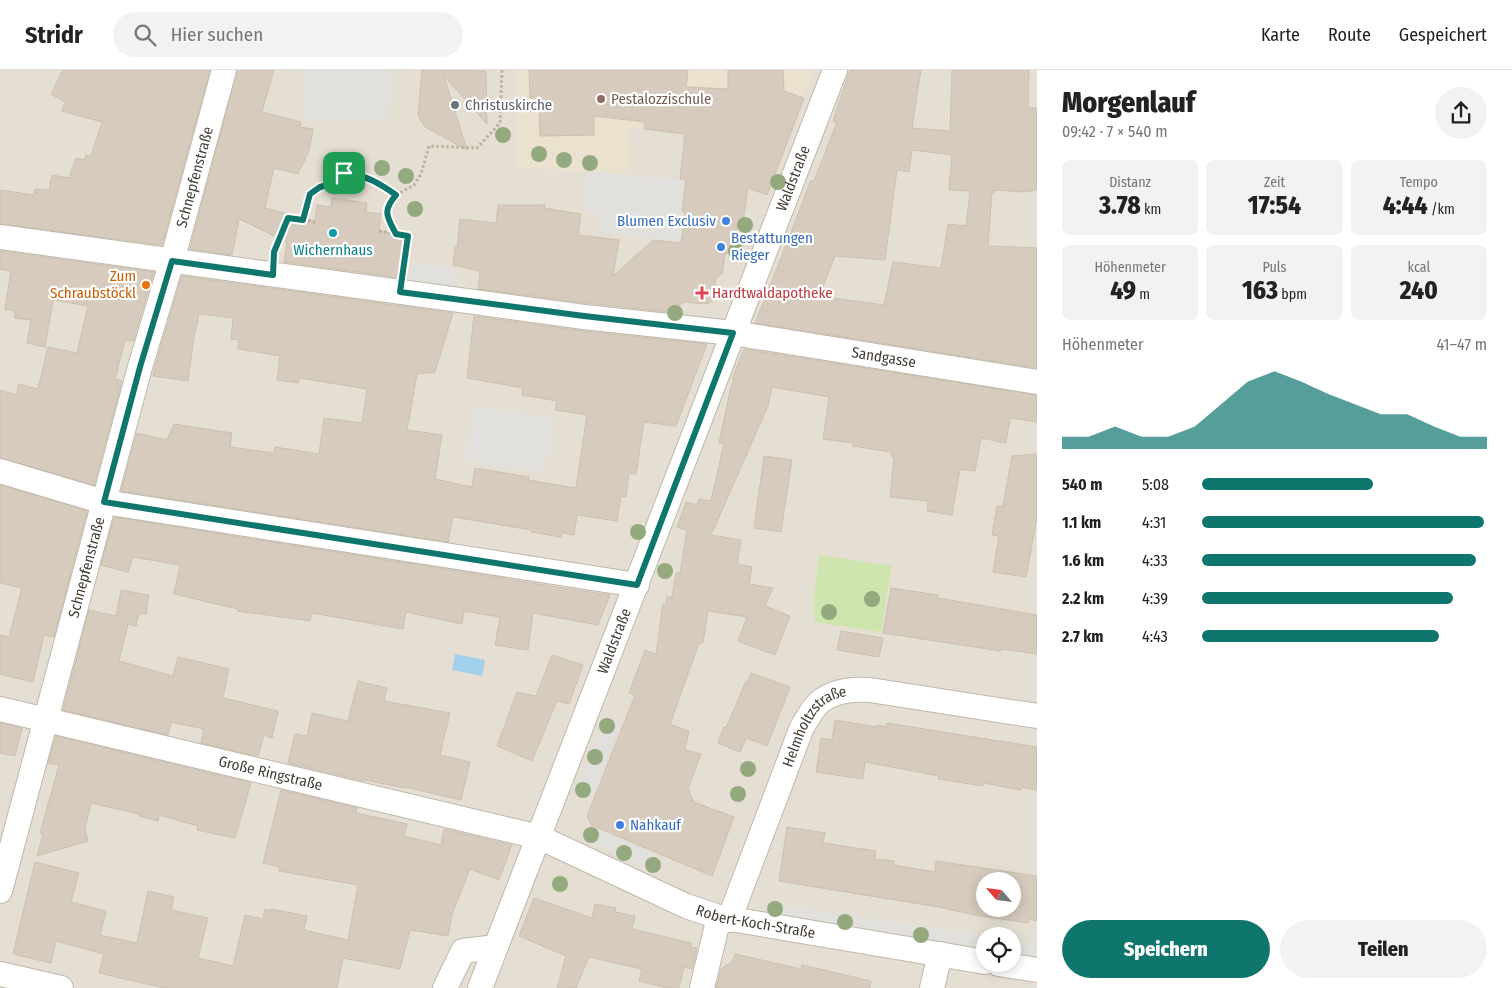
<!DOCTYPE html>
<html lang="de">
<meta charset="utf-8">
<style>
:root{--surface:#fff;--page:#f2f2f2;--text:#222;--muted:#767676;--line:#e0e0e0;--accent:#0f766e}
body{margin:0;font-family:"Fira Sans Condensed",sans-serif;background:var(--page);color:var(--text);height:100vh;display:flex;flex-direction:column;font-size:19px;white-space:nowrap}
*{box-sizing:border-box;margin:0}
p{font-size:16px;color:var(--muted)}
.icon{flex:none;width:28px;height:28px;fill:none;stroke:currentColor;stroke-width:2;stroke-linecap:round;stroke-linejoin:round}
.map{position:relative;flex:1;overflow:hidden}
.details{display:flex;flex-direction:column;background:var(--surface);width:475px}
.details>*{flex:none}
.needle{width:32px;rotate:298deg}
.controls{position:absolute;left:976px;top:802px;display:grid;gap:10px}
.controls a{display:grid;place-items:center;width:45px;height:45px;border-radius:50%;background:var(--surface);box-shadow:0 2px 12px #0003;font-size:25px}
.pin{position:absolute;display:grid;place-items:center;width:42px;height:42px;color:#fff;margin:-21px;border-radius:10px;box-shadow:0 2px 8px #0006}
.round{display:grid;place-items:center;flex:none;width:52px;height:52px;border-radius:26px;background:var(--page)}
.head{display:flex;align-items:center;justify-content:space-between;height:85px;padding:0 25px}
h1{font-size:28px;font-weight:800;line-height:38px}
.stats{display:grid;grid-template-columns:repeat(3,1fr);gap:8px;height:85px;padding:5px 25px}
.stats div{display:grid;align-content:center;border-radius:8px;background:var(--page);text-align:center}
.stats b{font-size:25px;font-weight:800}
.stats small{font-size:14px;font-weight:400}
.stats p{font-size:14px}
.chart{height:140px;padding:10px 25px}
.chart p{display:flex;justify-content:space-between}
.chart svg{width:100%;height:90px;margin-top:5px;fill:var(--accent);opacity:.7}
.button{display:flex;gap:10px;margin-top:auto;padding:10px 25px}
.button a{flex:1;height:58px;border-radius:30px;background:var(--accent);color:#fff;font-size:20px;font-weight:800;line-height:58px;text-align:center}
.button a+a{background:var(--page);color:var(--text)}
ul{padding:0 25px;list-style:none;font-size:16px}
li{display:grid;grid-template-columns:80px 60px 1fr;align-items:center;height:38px}
li i{height:12px;border-radius:6px;background:var(--accent)}
header{display:flex;align-items:center;gap:30px;box-sizing:border-box;height:70px;padding:0 25px;background:var(--surface);border-bottom:1px solid var(--line)}
header strong{font-size:24px}
nav{display:flex;gap:28px;margin-inline-start:auto;font-size:18px}
.search{width:350px;height:45px;background:var(--page);display:flex;align-items:center;gap:12px;box-sizing:border-box;padding:0 18px;border-radius:28px;color:var(--muted);font-size:19px}
main{display:flex;flex:1;min-height:0}
.map>svg:first-child{display:block}
.residential{fill:#e5dfd3;fill-rule:evenodd}
.education{fill:#eae1cf}
.green{fill:#cee5af}
.parking{fill:#e2e0dd}
.water{fill:#a2d1ed}
.building{fill:#d6cbbd;stroke:#cdc0ae;fill-rule:evenodd}
.lines{fill:none;stroke-linecap:round;stroke-linejoin:round}
.street-casing{stroke:#bfb7ab;stroke-width:26}
.path{stroke:#beaf99;stroke-width:3;stroke-dasharray:2.5 2.5;stroke-linecap:butt}
.street{stroke:#fff;stroke-width:24}
.tree{fill:#95a97f}
.route-casing{stroke:#fff;stroke-width:10}
.route{stroke:#0f766e;stroke-width:6}
.education-dot{fill:#8d6e63;stroke:#fff;stroke-width:2}
.worship-dot{fill:#6b7280;stroke:#fff;stroke-width:2}
.shop-dot{fill:#3f7fe0;stroke:#fff;stroke-width:2}
.culture-dot{fill:#0f9aa8;stroke:#fff;stroke-width:2}
.food-dot{fill:#e8710a;stroke:#fff;stroke-width:2}
.health-dot{fill:#e0444e;stroke:#fff;stroke-width:2}
.labels{text-anchor:middle;dominant-baseline:central;stroke-width:4.5;stroke-linejoin:round;paint-order:stroke}
.education-label{font-size:15px;fill:#785e54;stroke:#fff;text-anchor:start}
.worship-label{font-size:15px;fill:#5b616d;stroke:#fff;text-anchor:start}
.street-label{font-size:15px;fill:#433d35;stroke:#fff}
.shop-label{font-size:15px;fill:#366cbe;stroke:#fff;text-anchor:start}
.culture-label{font-size:15px;fill:#0d838f;stroke:#fff}
.food-label{font-size:15px;fill:#c56008;stroke:#fff;text-anchor:end}
.health-label{font-size:15px;fill:#be3a42;stroke:#fff;text-anchor:start}
</style>
<header>
<strong>Stridr</strong>
<div class="search"><svg class="icon" aria-label="search" viewBox="0 0 24 24"><circle cx="10" cy="10" r="6"/><path d="M15 15l6 6"/></svg>Hier suchen</div>
<nav><a>Karte</a><a>Route</a><a>Gespeichert</a></nav>
</header>
<main>
<div class="map">
<svg width="1037" height="918" viewBox="0 0 1037 918">
<rect width="100%" height="100%" fill="#f1ede5"/>
<path class="residential" d="M 0,0 L 1037,0 L 1037,918 L 0,918 ZM 985,811 L 1012,811 L 1012,839 L 985,839 ZM 985,866 L 1012,866 L 1012,894 L 985,894 Z"/>
<path class="education" d="M 516,0 L 814,0 L 804,28 L 752,19 L 715,18 L 713,45 L 697,66 L 628,57 L 631,105 L 517,97 Z"/>
<path class="green" d="M 819,485 L 892,496 L 881,562 L 815,552 L 814,526 Z"/>
<path class="parking" d="M 303,0 L 388,0 L 387,51 L 302,50 Z
M 587,102 L 685,110 L 682,140 L 685,144 L 681,177 L 672,176 L 669,171 L 599,162 L 601,143 L 583,141 Z
M 411,192 L 453,198 L 450,218 L 409,212 Z
M 473,336 L 553,348 L 544,403 L 465,390 Z
M 604,647 L 621,653 L 594,725 L 577,719 Z
M 597,759 L 657,787 L 650,802 L 590,772 Z
M 782,835 L 985,866 L 985,884 L 780,851 Z
M 1012,870 L 1037,874 L 1037,893 L 1013,889 Z"/>
<path class="water" d="M 455,584 L 485,590 L 482,606 L 452,600 Z"/>
<path class="building" d="M 63,0 L 210,0 L 162,175 L 0,154 L 0,120 L 34,125 L 35,119 L 49,120 L 52,105 L 69,108 L 76,88 L 85,90 L 86,85 L 91,86 L 102,52 L 62,41 L 65,32 L 51,24 Z
M 237,0 L 274,0 L 262,42 L 301,52 L 300,57 L 313,59 L 309,81 L 298,104 L 274,98 L 265,138 L 315,151 L 317,135 L 331,137 L 332,128 L 367,133 L 366,142 L 381,144 L 379,161 L 403,165 L 402,208 L 284,192 L 287,172 L 239,149 L 232,185 L 190,179 Z
M 422,0 L 486,1 L 487,54 L 444,6 L 467,80 L 425,57 L 418,45 Z
M 529,0 L 688,0 L 686,17 L 728,19 L 728,0 L 783,0 L 784,21 L 804,28 L 767,125 L 748,118 L 743,152 L 737,156 L 734,177 L 725,185 L 722,204 L 716,208 L 713,230 L 707,234 L 684,232 L 669,242 L 586,233 L 478,219 L 480,201 L 453,195 L 455,177 L 457,178 L 460,149 L 496,153 L 498,135 L 545,135 L 544,138 L 581,144 L 578,165 L 619,170 L 613,206 L 653,170 L 681,173 L 685,144 L 682,140 L 686,110 L 680,109 L 685,64 L 644,59 L 645,52 L 594,46 L 594,65 L 540,66 L 539,28 L 530,28 Z
M 850,0 L 921,0 L 912,58 L 950,61 L 952,0 L 1029,0 L 1028,38 L 1037,38 L 1037,120 L 1023,122 L 994,120 L 994,123 L 992,123 L 988,176 L 1037,178 L 1037,298 L 755,253 L 787,173 L 811,110 L 814,111 L 837,52 L 833,51 ZM 912,80 L 952,85 L 949,120 L 970,121 L 966,156 L 948,154 L 941,198 L 893,192 L 884,235 L 819,226 L 835,186 L 885,190 L 897,100 L 909,102 Z
M 0,181 L 154,202 L 133,271 L 125,270 L 115,309 L 122,311 L 94,415 L 0,388 L 0,320 L 16,325 L 19,314 L 38,319 L 48,277 L 77,283 L 88,236 L 53,230 L 45,277 L 27,273 L 31,250 L 14,248 L 15,241 L 5,239 L 11,201 L 0,199 Z
M 182,206 L 453,243 L 435,302 L 417,304 L 407,360 L 442,365 L 435,409 L 472,417 L 475,398 L 529,407 L 528,410 L 576,418 L 587,345 L 555,340 L 557,331 L 522,325 L 523,318 L 467,308 L 474,246 L 583,261 L 707,274 L 676,356 L 644,352 L 636,404 L 629,403 L 626,427 L 621,426 L 617,451 L 577,445 L 574,465 L 562,463 L 561,467 L 531,462 L 531,460 L 453,447 L 448,472 L 121,421 L 137,363 L 167,370 L 174,354 L 232,363 L 230,377 L 274,383 L 275,377 L 319,384 L 324,348 L 362,353 L 367,319 L 299,308 L 298,313 L 277,310 L 280,286 L 238,279 L 239,270 L 231,269 L 233,248 L 199,244 L 194,267 L 188,311 L 153,306 L 156,293 Z
M 744,279 L 1037,325 L 1037,352 L 1010,348 L 1006,373 L 981,368 L 975,401 L 960,399 L 952,445 L 927,441 L 928,431 L 890,427 L 894,387 L 891,386 L 891,382 L 853,376 L 853,373 L 823,369 L 829,327 L 772,317 L 768,336 L 711,465 L 741,470 L 737,494 L 752,497 L 749,514 L 773,518 L 765,536 L 790,546 L 775,585 L 738,571 L 747,547 L 708,541 L 703,573 L 699,573 L 670,654 L 689,661 L 685,680 L 701,684 L 688,719 L 694,732 L 734,747 L 712,806 L 591,755 L 587,746 L 635,625 L 629,623 L 645,580 L 656,584 L 663,534 L 666,535 L 667,527 L 672,527 L 676,503 L 680,503 L 687,460 L 677,457 L 686,432 L 697,435 L 699,429 L 711,431 L 724,373 L 719,373 L 731,317 L 734,310 L 732,309 Z
M 1037,384 L 1037,448 L 1026,507 L 993,502 L 999,466 L 992,465 L 997,436 L 1003,436 L 1012,386 Z
M 764,386 L 792,390 L 781,462 L 754,458 Z
M 0,415 L 87,441 L 54,567 L 44,565 L 33,612 L 0,604 L 0,565 L 9,567 L 22,518 L 0,513 Z
M 114,447 L 583,521 L 610,525 L 598,555 L 533,543 L 528,580 L 495,575 L 500,547 L 464,541 L 462,554 L 406,542 L 403,559 L 312,543 L 310,551 L 237,541 L 238,539 L 174,524 L 180,495 L 133,487 L 128,502 L 101,495 Z
M 891,518 L 938,525 L 938,528 L 1037,545 L 1037,584 L 1001,579 L 1001,581 L 883,563 Z
M 121,520 L 149,525 L 146,544 L 139,543 L 136,556 L 128,554 L 119,591 L 173,606 L 178,587 L 229,599 L 223,628 L 278,641 L 272,668 L 264,665 L 258,686 L 201,673 L 204,659 L 171,652 L 168,665 L 63,640 L 89,540 L 116,546 Z
M 841,561 L 883,568 L 879,587 L 837,580 Z
M 552,585 L 583,595 L 569,634 L 557,631 L 532,691 L 497,676 L 517,622 L 536,626 Z
M 751,603 L 790,617 L 767,676 L 746,668 L 740,682 L 718,673 L 724,657 L 726,658 L 746,611 L 748,612 Z
M 358,611 L 387,618 L 384,631 L 450,643 L 440,685 L 470,692 L 461,730 L 405,717 L 405,718 L 365,710 L 364,711 L 288,693 L 295,664 L 307,666 L 312,643 L 348,651 Z
M 835,650 L 877,657 L 878,655 L 886,657 L 887,653 L 1037,677 L 1037,720 L 1021,717 L 1021,720 L 983,713 L 983,716 L 938,709 L 939,706 L 865,692 L 863,709 L 816,702 L 821,668 L 832,670 Z
M 0,653 L 22,658 L 15,686 L 0,683 Z
M 56,666 L 251,713 L 235,768 L 197,760 L 198,756 L 159,745 L 158,751 L 139,746 L 139,744 L 91,733 L 85,758 L 88,771 L 37,786 L 43,764 L 40,763 L 59,695 L 48,693 Z
M 281,720 L 357,738 L 356,743 L 407,754 L 404,766 L 441,775 L 444,759 L 512,775 L 499,810 L 470,799 L 452,844 L 448,866 L 410,860 L 400,899 L 343,888 L 337,918 L 164,918 L 99,903 L 104,884 L 56,871 L 51,893 L 13,884 L 35,792 L 79,803 L 71,832 L 106,841 L 100,865 L 137,873 L 148,821 L 174,827 L 171,840 L 208,848 L 198,888 L 233,896 L 245,845 L 263,849 L 265,839 L 271,841 L 271,839 L 307,846 L 304,860 L 348,870 L 358,815 L 279,801 L 280,797 L 263,793 Z
M 787,757 L 825,763 L 823,773 L 876,781 L 875,789 L 894,791 L 894,795 L 935,802 L 936,791 L 1037,806 L 1037,851 L 1029,849 L 1028,853 L 975,845 L 938,837 L 779,811 ZM 985,811 L 1012,811 L 1012,839 L 985,839 Z
M 534,828 L 592,848 L 595,834 L 616,838 L 615,842 L 635,846 L 632,859 L 691,873 L 690,877 L 697,878 L 692,899 L 684,897 L 679,918 L 667,918 L 639,911 L 642,899 L 589,887 L 576,918 L 557,918 L 566,886 L 519,866 Z
M 735,884 L 801,899 L 802,895 L 871,911 L 870,918 L 716,918 L 721,899 L 733,891 Z"/>
<g class="lines">
<defs>
<g id="street">
<path id="s1" d="M 0,167 L 584,247 L 733,263 L 1037,312"/>
<path d="M 0,401 L 104,432 L 637,515"/>
<path id="s2" d="M 0,639 L 539,767 L 686,836 L 719,847 L 985,892"/>
<path id="s3" d="M 0,821 L 140,297 L 172,191 L 224,0"/>
<path id="s4" d="M 729,850 L 802,657 C 807,650 810,643 815,637 C 828,621 852,619 870,620 L 1037,646"/>
<path d="M 999,894 L 1037,900"/>
<path d="M 0,904 L 61,918"/>
<path d="M 445,918 L 463,881 L 496,877"/>
<path id="s5" d="M 480,918 L 835,0"/>
<path d="M 702,918 L 719,847"/>
<path d="M 932,918 L 940,884"/>
</g>
</defs>
<use href="#street" class="street-casing"/>
<path class="path" d="M 303,150 L 310,124 L 320,117 L 331,114 L 344,103 C 366,105 379,113 396,125
M 379,161 L 408,166 L 402,201
M 396,164 L 386,147 L 388,134 L 396,125 L 414,115 L 421,104 L 429,76 L 477,78 L 500,53 L 502,0
M 275,181 L 289,148 L 315,152"/>
<use href="#street" class="street"/>
</g>
<g class="tree">
<circle cx="503" cy="65" r="8"/>
<circle cx="539" cy="84" r="8"/>
<circle cx="564" cy="90" r="8"/>
<circle cx="590" cy="93" r="8"/>
<circle cx="382" cy="98" r="8"/>
<circle cx="406" cy="106" r="8"/>
<circle cx="344" cy="111" r="8"/>
<circle cx="778" cy="112" r="8"/>
<circle cx="415" cy="139" r="8"/>
<circle cx="745" cy="155" r="8"/>
<circle cx="736" cy="181" r="8"/>
<circle cx="675" cy="243" r="8"/>
<circle cx="638" cy="462" r="8"/>
<circle cx="665" cy="501" r="8"/>
<circle cx="872" cy="529" r="8"/>
<circle cx="829" cy="542" r="8"/>
<circle cx="607" cy="656" r="8"/>
<circle cx="595" cy="687" r="8"/>
<circle cx="748" cy="699" r="8"/>
<circle cx="583" cy="720" r="8"/>
<circle cx="738" cy="724" r="8"/>
<circle cx="591" cy="765" r="8"/>
<circle cx="624" cy="783" r="8"/>
<circle cx="653" cy="795" r="8"/>
<circle cx="560" cy="814" r="8"/>
<circle cx="775" cy="839" r="8"/>
<circle cx="845" cy="852" r="8"/>
<circle cx="921" cy="865" r="8"/>
</g>
<g class="lines">
<defs>
<path id="route" d="M 344,103 C 366,105 379,113 396,125 C 382,141 387,147 396,164 L 408,166 L 400,222 L 584,246 L 733,263 L 637,515 L 104,432 L 140,297 L 172,191 L 273,205 L 274,182 L 288,148 L 303,150 L 310,124 L 320,117 L 331,114 Z"/>
</defs>
<use href="#route" class="route-casing"/>
<use href="#route" class="route"/>
</g>
<circle class="education-dot" cx="601" cy="29" r="5"/>
<circle class="worship-dot" cx="455" cy="35" r="5"/>
<g class="shop-dot">
<circle cx="726" cy="151" r="5"/>
<circle cx="721" cy="177" r="5"/>
<circle cx="620" cy="755" r="5"/>
</g>
<circle class="culture-dot" cx="333" cy="163" r="5"/>
<circle class="food-dot" cx="146" cy="215" r="5"/>
<path class="health-dot" d="M699.5 215.5h5v5h5v5h-5v5h-5v-5h-5v-5h5z"/>
<g class="labels">
<g class="education-label">
<text x="611" y="29">Pestalozzischule</text>
</g>
<g class="worship-label">
<text x="465" y="35">Christuskirche</text>
</g>
<g class="street-label">
<text stroke="none"><textPath href="#s3" startOffset="740">Schnepfenstraße</textPath></text>
<text stroke="none"><textPath href="#s5" startOffset="868">Waldstraße</textPath></text>
<text stroke="none"><textPath href="#s1" startOffset="892">Sandgasse</textPath></text>
<text stroke="none"><textPath href="#s3" startOffset="335">Schnepfenstraße</textPath></text>
<text stroke="none"><textPath href="#s5" startOffset="372">Waldstraße</textPath></text>
<text stroke="none"><textPath href="#s4" startOffset="215">Helmholtzstraße</textPath></text>
<text stroke="none"><textPath href="#s2" startOffset="278">Große Ringstraße</textPath></text>
<text stroke="none"><textPath href="#s2" startOffset="788">Robert-Koch-Straße</textPath></text>
</g>
<g class="shop-label">
<text x="716" y="151" text-anchor="end">Blumen Exclusiv</text>
<text x="731" y="168">Bestattungen<tspan x="731" dy="17">Rieger</tspan></text>
<text x="630" y="755">Nahkauf</text>
</g>
<g class="culture-label">
<text x="333" y="180">Wichernhaus</text>
</g>
<g class="food-label">
<text x="136" y="206">Zum<tspan x="136" dy="17">Schraubstöckl</tspan></text>
</g>
<g class="health-label">
<text x="712" y="223">Hardtwaldapotheke</text>
</g>
</g>
</svg>
<div class="controls">
<a><svg class="needle" viewBox="-14 -14 28 28"><path d="M0-13l5 13h-10z" fill="#e53935"/><path d="M0 13l5-13h-10z" fill="#767676"/></svg></a>
<a><svg class="icon" aria-label="locate" viewBox="0 0 24 24"><circle cx="12" cy="12" r="6"/><path d="M12 2v4M12 18v4M2 12h4M18 12h4"/></svg></a>
</div>
<div class="pin" style="left:344px;top:103px;background:#1e9e55"><svg class="icon" aria-label="arrive" viewBox="0 0 24 24"><path d="M6 21V4h12l-3 4 3 4H6"/></svg></div>
</div>
<section class="details">
<div class="head"><div><h1>Morgenlauf</h1><p>09:42 · 7 × 540 m</p></div><a class="round"><svg class="icon" aria-label="share" viewBox="0 0 24 24"><path d="M12 15V3M7 8l5-5 5 5M5 13v7h14v-7"/></svg></a></div>
<div class="stats">
<div><p>Distanz</p><b>3.78<small> km</small></b></div>
<div><p>Zeit</p><b>17:54</b></div>
<div><p>Tempo</p><b>4:44<small> /km</small></b></div>
</div>
<div class="stats">
<div><p>Höhenmeter</p><b>49<small> m</small></b></div>
<div><p>Puls</p><b>163<small> bpm</small></b></div>
<div><p>kcal</p><b>240</b></div>
</div>
<div class="chart"><p><span>Höhenmeter</span>41–47 m</p>
<svg viewBox="0 0 160 44" preserveAspectRatio="none"><path d="M0 44V38L10 38L20 33L30 38L40 38L50 33L60 22L70 11L80 6L90 11L100 17L110 22L120 27L130 27L140 33L150 38L160 38V44z"/></svg>
</div>
<ul>
<li><b>540 m</b>5:08<i style="width:60%"></i></li>
<li><b>1.1 km</b>4:31<i style="width:99%"></i></li>
<li><b>1.6 km</b>4:33<i style="width:96%"></i></li>
<li><b>2.2 km</b>4:39<i style="width:88%"></i></li>
<li><b>2.7 km</b>4:43<i style="width:83%"></i></li>
</ul>
<div class="button"><a>Speichern</a><a>Teilen</a></div>
</section>
</main>
